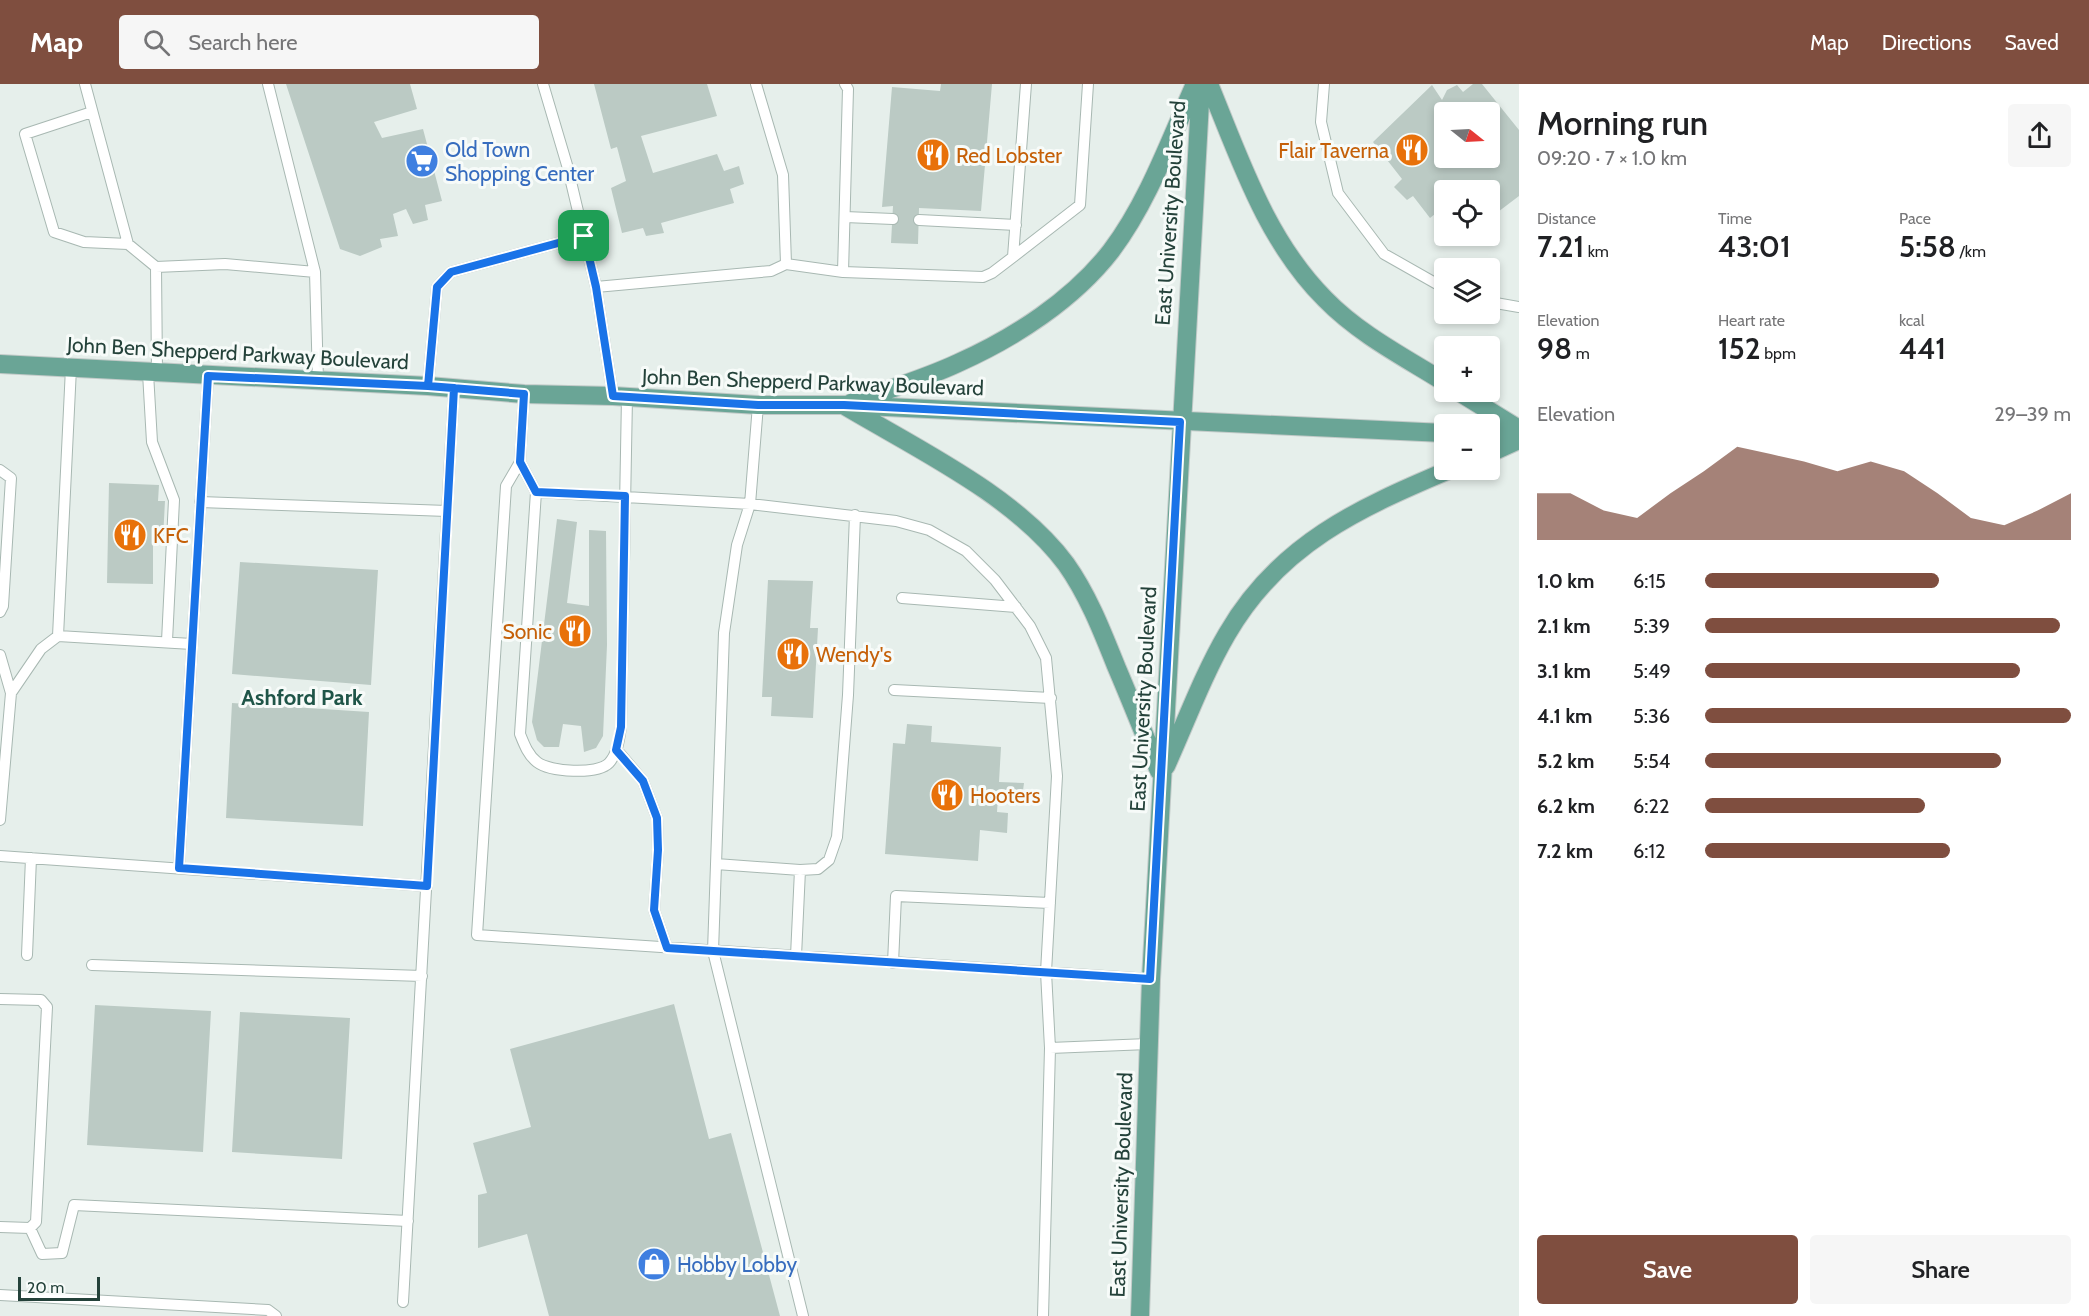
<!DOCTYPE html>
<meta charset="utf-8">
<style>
:root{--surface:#fff;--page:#f6f6f6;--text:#202124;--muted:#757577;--accent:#7f4e3f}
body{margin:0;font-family:Cabin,sans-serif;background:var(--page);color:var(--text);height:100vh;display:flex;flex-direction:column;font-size:22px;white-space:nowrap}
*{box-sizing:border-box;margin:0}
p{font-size:20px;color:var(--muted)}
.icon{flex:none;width:33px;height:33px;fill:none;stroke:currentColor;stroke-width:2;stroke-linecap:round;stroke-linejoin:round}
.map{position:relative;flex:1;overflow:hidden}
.sheet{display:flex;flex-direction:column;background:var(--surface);width:570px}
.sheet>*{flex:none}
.needle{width:39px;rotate:108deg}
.fabs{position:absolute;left:1434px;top:18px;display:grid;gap:12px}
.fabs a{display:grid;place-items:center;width:66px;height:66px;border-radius:6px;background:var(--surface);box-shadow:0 3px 9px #0003;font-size:30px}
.scale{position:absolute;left:18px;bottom:15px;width:82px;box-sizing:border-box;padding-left:6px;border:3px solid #24423a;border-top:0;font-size:16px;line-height:21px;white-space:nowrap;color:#24423a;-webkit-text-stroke:4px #f7fbf9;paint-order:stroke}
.pin{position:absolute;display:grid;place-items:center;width:51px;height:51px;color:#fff;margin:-26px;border-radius:12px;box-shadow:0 3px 9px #0006}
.round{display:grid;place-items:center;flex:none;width:63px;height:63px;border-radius:6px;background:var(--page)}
.head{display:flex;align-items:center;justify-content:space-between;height:102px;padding:0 18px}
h1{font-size:33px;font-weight:600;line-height:45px}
.stats{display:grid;grid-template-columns:repeat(3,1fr);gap:9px;height:102px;padding:6px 18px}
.stats div{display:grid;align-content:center}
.stats b{font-size:30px;font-weight:600}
.stats small{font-size:16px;font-weight:400}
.stats p{font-size:16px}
.chart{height:168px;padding:12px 18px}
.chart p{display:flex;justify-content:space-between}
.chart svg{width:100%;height:108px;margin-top:6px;fill:var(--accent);opacity:.7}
.action{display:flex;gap:12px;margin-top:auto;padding:12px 18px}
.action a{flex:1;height:69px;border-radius:6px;background:var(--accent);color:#fff;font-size:24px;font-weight:600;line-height:69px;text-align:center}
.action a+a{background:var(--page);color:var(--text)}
ul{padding:0 18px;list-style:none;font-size:20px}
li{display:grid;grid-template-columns:96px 72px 1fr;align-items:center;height:45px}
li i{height:15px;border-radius:8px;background:var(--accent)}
header{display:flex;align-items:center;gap:36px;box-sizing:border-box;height:84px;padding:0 30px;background:var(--accent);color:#fff}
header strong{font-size:28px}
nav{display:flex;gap:33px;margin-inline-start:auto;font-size:21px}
.search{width:420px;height:54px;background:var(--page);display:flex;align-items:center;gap:15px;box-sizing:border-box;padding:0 21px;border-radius:6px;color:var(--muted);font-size:22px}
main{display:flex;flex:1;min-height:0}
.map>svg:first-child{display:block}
.building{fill:#bbcac4;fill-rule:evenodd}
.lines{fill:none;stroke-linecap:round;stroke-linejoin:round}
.lane-casing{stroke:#a8b8b2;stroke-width:12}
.primary-casing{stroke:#c2cac8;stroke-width:20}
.lane{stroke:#fff;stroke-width:10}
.primary{stroke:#6aa596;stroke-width:18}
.route-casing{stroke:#fff;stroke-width:12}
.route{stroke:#1a73e8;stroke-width:8}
.labels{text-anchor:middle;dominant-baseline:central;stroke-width:6;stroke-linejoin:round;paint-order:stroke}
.shop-label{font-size:21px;fill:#366cbe;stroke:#f7fbf9;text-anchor:start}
.food-label{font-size:21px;fill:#c56008;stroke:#f7fbf9;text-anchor:start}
.street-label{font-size:21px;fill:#24423a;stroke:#f7fbf9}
.neighbourhood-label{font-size:22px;font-weight:bold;fill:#1f5548;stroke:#f7fbf9}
</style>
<header>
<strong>Map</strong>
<div class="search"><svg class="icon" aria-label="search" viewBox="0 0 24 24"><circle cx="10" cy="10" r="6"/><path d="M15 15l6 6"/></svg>Search here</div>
<nav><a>Map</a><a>Directions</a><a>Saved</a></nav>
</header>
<main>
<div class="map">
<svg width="1519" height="1232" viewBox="0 0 1519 1232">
<rect width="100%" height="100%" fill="#e6efeb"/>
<path class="building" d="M 286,0 L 410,0 L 417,25 L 374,38 L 382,54 L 423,45 L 442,117 L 425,121 L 428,136 L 413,140 L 406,125 L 393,130 L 398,152 L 380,155 L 382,163 L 360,172 L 340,165 Z
M 594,0 L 707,0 L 717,32 L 641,52 L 653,89 L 717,70 L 724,87 L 739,82 L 744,100 L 730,105 L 734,119 L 661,139 L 664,149 L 646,152 L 643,144 L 622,149 L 611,104 L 626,97 L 617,63 L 611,65 Z
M 941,0 L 992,0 L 981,127 L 919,124 L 918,160 L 891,159 L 893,122 L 882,123 L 892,3 L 940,7 Z
M 1473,0 L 1482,0 L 1519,46 L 1519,112 L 1490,134 L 1490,106 L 1444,106 L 1444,139 L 1435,130 L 1430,134 L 1413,112 L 1407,116 L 1394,103 L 1402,95 L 1373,58 L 1432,1 L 1442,16 L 1447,6 L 1457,1 L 1463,8 ZM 1444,28 L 1490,28 L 1490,74 L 1444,74 Z
M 109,399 L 159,401 L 158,417 L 165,417 L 163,454 L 153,453 L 153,500 L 107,499 Z
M 557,435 L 577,438 L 567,519 L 589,522 L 589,446 L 606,447 L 607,561 L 603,652 L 596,664 L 584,668 L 581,642 L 563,640 L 559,663 L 544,663 L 537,656 L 532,638 Z
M 240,478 L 378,486 L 371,601 L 232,590 Z
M 768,496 L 813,497 L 810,544 L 818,544 L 813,634 L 771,632 L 772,613 L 762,613 Z
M 232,619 L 369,628 L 363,742 L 226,734 Z
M 907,640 L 932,642 L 931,658 L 1001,663 L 999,698 L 1024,699 L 1022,714 L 998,712 L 997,728 L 1008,729 L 1007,749 L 980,746 L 978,777 L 885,770 L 893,659 L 905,660 Z
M 674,920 L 709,1055 L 731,1049 L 780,1232 L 549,1232 L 527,1150 L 478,1164 L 478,1111 L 487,1109 L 473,1059 L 531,1043 L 510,965 Z
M 95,921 L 211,927 L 203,1068 L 87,1061 Z
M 240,928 L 350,934 L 342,1075 L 232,1068 Z"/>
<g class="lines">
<defs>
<path id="lane" d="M 85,0 L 128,160 L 156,183
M 268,0 L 315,188
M 543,0 L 567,81 L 596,203 L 613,312
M 1324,0 L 1321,38 L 1338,109 L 1384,170 L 1444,204
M 92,28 L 25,50 L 54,148 L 84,158 L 128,160
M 845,133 L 893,135
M 919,136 L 1016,141
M 1013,173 L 1080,121 L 1088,0
M 786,180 L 843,188 L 983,193 L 992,189 L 1013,173 L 1026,0
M 843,188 L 848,5 L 845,0
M 596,203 L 771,187 L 786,180 L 783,91 L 756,0
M 1490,218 L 1519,223
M 148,289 L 152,358 L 174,416 L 167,557
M 157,289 L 156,183 L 225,180 L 315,188 L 318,297
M 428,302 L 437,203 L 451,188 L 584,152
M 524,310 L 520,378 L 506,402 L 477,851 L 1151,895
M 758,321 L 750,420 L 896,437 L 929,446 L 966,467 L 995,496 L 1030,542 L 1046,574 L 1057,692 L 1046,888 L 1050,964 L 1043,1232
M 520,378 L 536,408 L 520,650 C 524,660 528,671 537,678 C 550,688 597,691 609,679 C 618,669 619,655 621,643 L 627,313
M 0,386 L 11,394 L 3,522 L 0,528
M 536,408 L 750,420 L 737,461 L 724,549 L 713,867 L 803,1232
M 200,418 L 447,427
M 902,514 L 1016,523
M 58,552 L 71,284
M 0,571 L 11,609
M 894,606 L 1051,614
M 617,666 L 643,697 L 657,734 L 658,766 L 654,826 L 667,864
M 0,736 L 11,609 L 41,565 L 58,552 L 192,560
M 0,772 L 427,802
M 716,780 L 800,786 L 818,785 L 829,776 L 837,753 L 848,611 L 855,431
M 179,784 L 208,292
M 27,871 L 31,774
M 796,872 L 800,786
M 893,879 L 896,812 L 1050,819
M 92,881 L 422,892
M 0,915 L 41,916 L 47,923 L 36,1138 L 30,1144 L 0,1143
M 1050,964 L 1148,960
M 30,1144 L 42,1170 L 62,1169 L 74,1121 L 408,1137
M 0,1211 L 268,1226 L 276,1232
M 403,1218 L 454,304"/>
<path id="primary" d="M 1209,0 C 1240,75 1266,156 1325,215 C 1359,250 1404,273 1444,298
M 0,280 L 428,302 L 524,310 L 613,312 L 758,321 L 844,321 L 1444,349
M 1459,308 L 1519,345
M 851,319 C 886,306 924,295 958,279 C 1014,254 1073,216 1111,167 C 1148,118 1170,56 1195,0
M 845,322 C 917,365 1016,412 1066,480 C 1088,511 1102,547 1116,582 C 1131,617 1145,652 1159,687
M 1490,351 L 1519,351
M 1490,369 L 1519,356
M 1166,682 C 1186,638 1203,591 1227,550 C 1279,460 1359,424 1449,386
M 1140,1232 L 1151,895 L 1201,0"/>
</defs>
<use href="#lane" class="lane-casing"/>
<use href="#primary" class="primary-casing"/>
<use href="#lane" class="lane"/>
<use href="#primary" class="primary"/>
</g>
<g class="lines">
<defs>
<path id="route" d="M 584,152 L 451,188 L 437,203 L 428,302 L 454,304 L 427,802 L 179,784 L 208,292 L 428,302 L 524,310 L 520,378 L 536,408 L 625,412 L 621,643 L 616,666 L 643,697 L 657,734 L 658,766 L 654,826 L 667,864 L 1150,895 L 1180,338 L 844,321 L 758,321 L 613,312 L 596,203 L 584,152"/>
</defs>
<use href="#route" class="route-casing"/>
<use href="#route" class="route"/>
</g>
<defs>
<symbol id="restaurant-disc" viewBox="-11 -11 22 22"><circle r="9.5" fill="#e8710a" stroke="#f7fbf9"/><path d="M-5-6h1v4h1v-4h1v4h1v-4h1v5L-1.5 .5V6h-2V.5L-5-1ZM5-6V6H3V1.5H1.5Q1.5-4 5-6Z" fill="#fff"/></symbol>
<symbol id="supermarket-disc" viewBox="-11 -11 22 22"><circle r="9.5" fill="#3f7fe0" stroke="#f7fbf9"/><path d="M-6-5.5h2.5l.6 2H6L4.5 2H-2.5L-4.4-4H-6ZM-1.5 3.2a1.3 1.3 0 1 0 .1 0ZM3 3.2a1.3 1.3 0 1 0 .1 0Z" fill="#fff"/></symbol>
<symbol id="shop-disc" viewBox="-11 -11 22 22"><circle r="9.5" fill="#3f7fe0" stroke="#f7fbf9"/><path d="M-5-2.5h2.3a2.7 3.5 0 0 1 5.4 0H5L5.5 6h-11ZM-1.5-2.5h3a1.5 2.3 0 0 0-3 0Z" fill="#fff"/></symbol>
</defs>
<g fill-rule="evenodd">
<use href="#restaurant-disc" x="1393" y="47" width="38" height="38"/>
<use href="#restaurant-disc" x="914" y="52" width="38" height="38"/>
<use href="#supermarket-disc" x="403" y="58" width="38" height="38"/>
<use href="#restaurant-disc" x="111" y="432" width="38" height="38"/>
<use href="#restaurant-disc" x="556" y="528" width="38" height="38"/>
<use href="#restaurant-disc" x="774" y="551" width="38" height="38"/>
<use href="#restaurant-disc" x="928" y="692" width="38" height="38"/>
<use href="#shop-disc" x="635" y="1161" width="38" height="38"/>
</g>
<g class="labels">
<g class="shop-label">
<text x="445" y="65">Old Town<tspan x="445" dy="24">Shopping Center</tspan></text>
<text x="677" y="1180">Hobby Lobby</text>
</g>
<g class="food-label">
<text x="1389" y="66" text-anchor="end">Flair Taverna</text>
<text x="956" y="71">Red Lobster</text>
<text x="153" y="451">KFC</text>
<text x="552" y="547" text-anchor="end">Sonic</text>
<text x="816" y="570">Wendy's</text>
<text x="970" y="711">Hooters</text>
</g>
<g class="street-label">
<text transform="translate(1170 129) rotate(-86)">East University Boulevard</text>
<text transform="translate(238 269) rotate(3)">John Ben Shepperd Parkway Boulevard</text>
<text transform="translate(813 298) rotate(2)">John Ben Shepperd Parkway Boulevard</text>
<text transform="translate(1143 615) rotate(-87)">East University Boulevard</text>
<text transform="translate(1121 1101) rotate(-88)">East University Boulevard</text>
</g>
<g class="neighbourhood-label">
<text x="302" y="613">Ashford Park</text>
</g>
</g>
</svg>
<div class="fabs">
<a><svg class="needle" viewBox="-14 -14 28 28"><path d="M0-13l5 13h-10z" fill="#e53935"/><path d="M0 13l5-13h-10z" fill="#757577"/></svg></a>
<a><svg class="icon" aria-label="locate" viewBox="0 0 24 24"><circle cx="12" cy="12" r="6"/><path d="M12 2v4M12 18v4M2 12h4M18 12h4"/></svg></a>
<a><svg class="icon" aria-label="layers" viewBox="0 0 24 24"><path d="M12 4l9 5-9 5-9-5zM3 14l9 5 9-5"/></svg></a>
<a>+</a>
<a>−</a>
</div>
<div class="scale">20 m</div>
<div class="pin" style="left:584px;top:152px;background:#1e9e55"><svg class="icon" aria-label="arrive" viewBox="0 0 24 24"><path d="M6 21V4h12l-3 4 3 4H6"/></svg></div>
</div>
<section class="sheet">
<div class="head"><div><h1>Morning run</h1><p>09:20 · 7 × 1.0 km</p></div><a class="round"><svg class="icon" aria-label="share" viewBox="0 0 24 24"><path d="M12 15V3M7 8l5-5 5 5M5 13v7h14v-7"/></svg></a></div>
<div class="stats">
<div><p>Distance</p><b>7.21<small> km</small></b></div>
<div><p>Time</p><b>43:01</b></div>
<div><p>Pace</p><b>5:58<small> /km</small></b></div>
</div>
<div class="stats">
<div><p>Elevation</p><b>98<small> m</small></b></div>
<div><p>Heart rate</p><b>152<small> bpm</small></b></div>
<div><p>kcal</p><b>441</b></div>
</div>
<div class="chart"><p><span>Elevation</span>29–39 m</p>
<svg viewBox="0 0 160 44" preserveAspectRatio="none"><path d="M0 44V25L10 25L20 32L30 35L40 25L50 16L60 6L70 9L80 12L90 16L100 12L110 16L120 25L130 35L140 38L150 32L160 25V44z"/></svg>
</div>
<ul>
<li><b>1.0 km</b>6:15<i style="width:64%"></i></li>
<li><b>2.1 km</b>5:39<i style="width:97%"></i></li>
<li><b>3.1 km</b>5:49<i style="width:86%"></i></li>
<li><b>4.1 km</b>5:36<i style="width:100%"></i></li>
<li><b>5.2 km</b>5:54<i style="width:81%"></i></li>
<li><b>6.2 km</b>6:22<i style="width:60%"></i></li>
<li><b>7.2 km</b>6:12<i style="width:67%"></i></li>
</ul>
<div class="action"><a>Save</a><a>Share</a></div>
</section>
</main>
